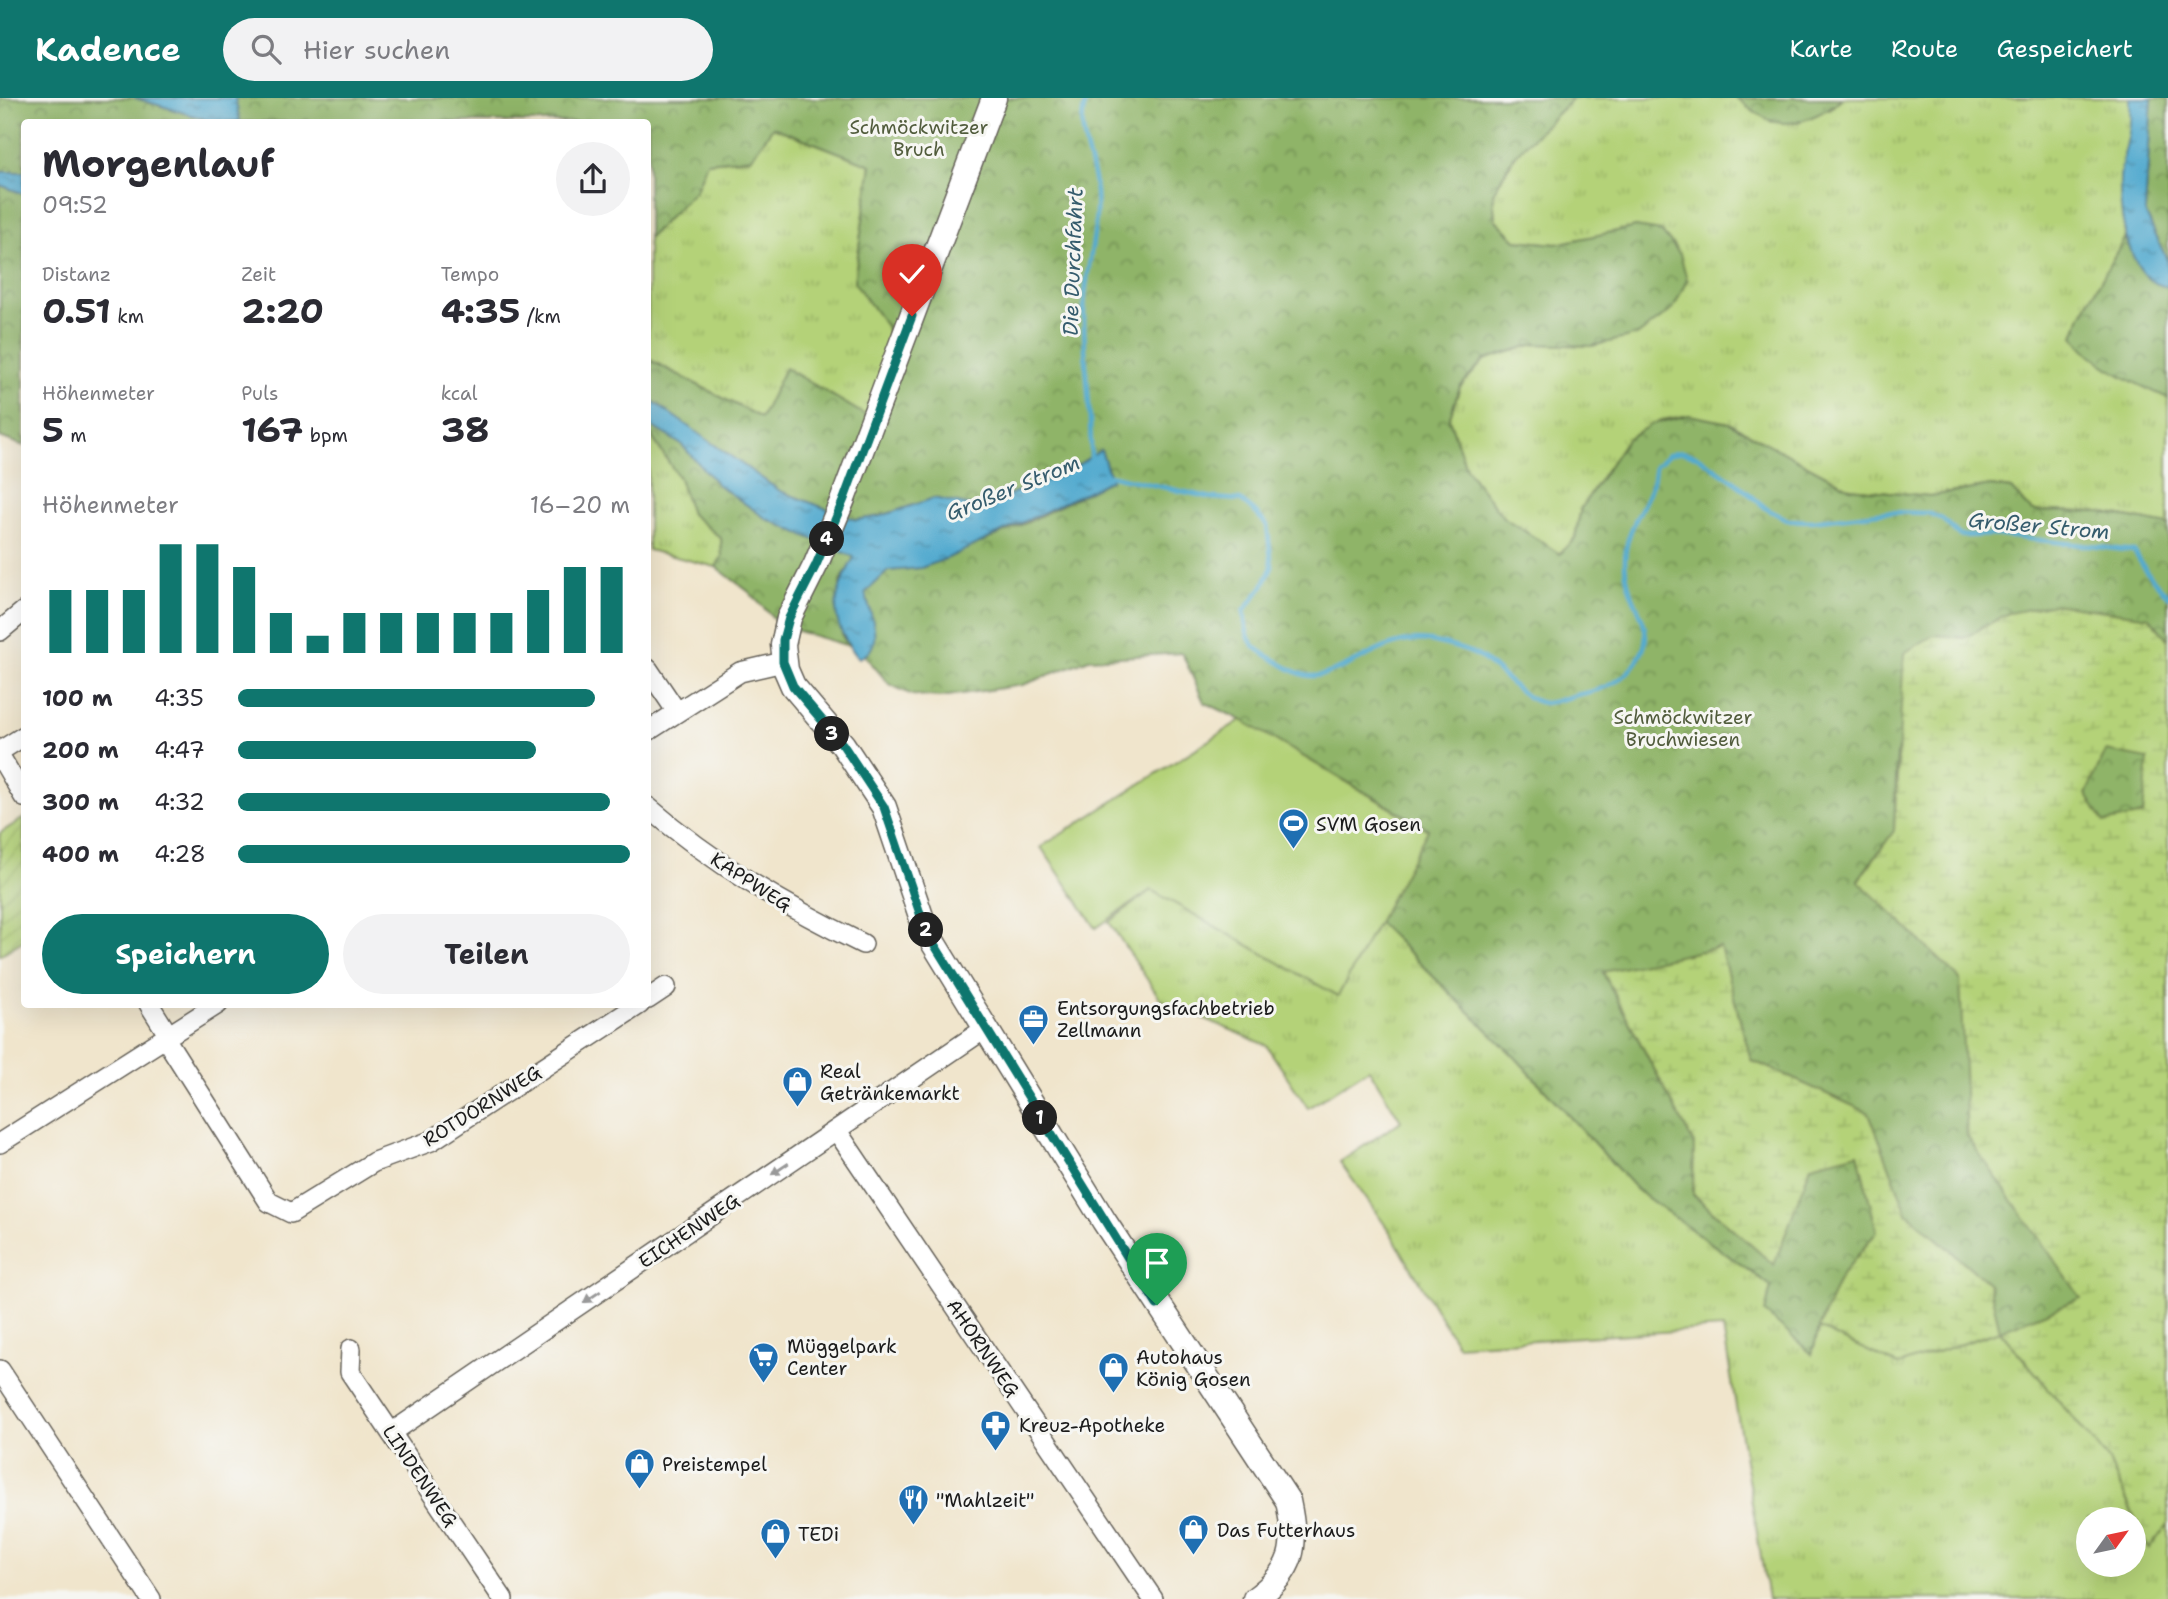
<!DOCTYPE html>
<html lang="de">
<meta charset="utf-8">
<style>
:root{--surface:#fff;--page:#f2f2f3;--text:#2b2b33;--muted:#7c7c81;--accent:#0f766e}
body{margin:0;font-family:"Shantell Sans",sans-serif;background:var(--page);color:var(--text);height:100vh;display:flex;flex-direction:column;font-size:26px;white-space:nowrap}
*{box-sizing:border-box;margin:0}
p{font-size:23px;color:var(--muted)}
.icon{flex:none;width:38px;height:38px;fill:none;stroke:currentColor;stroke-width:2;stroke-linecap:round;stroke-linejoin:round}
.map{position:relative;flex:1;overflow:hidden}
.details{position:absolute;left:21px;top:21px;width:630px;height:889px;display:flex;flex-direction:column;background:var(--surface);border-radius:7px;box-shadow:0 7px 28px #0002}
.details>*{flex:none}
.needle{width:46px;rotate:57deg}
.controls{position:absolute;left:2076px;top:1409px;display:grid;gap:14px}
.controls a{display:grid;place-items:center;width:70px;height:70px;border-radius:50%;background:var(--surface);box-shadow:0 7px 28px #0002;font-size:35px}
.pin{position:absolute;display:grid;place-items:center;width:60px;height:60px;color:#fff;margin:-72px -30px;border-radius:50% 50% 50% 0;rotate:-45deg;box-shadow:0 0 7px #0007}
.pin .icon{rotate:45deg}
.km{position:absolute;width:35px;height:35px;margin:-18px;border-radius:50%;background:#222;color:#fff;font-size:19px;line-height:35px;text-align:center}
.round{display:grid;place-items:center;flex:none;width:74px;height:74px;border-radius:37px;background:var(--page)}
.summary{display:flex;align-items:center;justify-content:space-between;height:119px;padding:0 21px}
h1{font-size:38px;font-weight:700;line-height:52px}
.figures{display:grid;grid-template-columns:repeat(3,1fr);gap:10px;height:119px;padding:7px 21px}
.figures div{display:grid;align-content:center}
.figures b{font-size:35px;font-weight:700}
.figures small{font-size:19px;font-weight:400}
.figures p{font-size:19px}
.chart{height:196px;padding:14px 21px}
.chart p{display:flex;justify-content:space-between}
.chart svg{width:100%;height:126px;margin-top:7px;stroke:var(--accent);stroke-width:6}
.cta{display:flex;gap:14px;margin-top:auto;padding:14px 21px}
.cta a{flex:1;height:80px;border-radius:42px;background:var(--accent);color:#fff;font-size:28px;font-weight:700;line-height:80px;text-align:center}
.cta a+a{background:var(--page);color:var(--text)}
ul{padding:0 21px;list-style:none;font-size:23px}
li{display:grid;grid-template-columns:112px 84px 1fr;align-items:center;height:52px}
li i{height:18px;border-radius:9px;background:var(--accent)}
header{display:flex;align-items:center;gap:42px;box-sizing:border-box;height:98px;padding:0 35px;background:var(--accent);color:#fff}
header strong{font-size:33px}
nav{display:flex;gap:38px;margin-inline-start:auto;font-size:24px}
.search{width:490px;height:63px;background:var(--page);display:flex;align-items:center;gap:18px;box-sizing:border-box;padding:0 24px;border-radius:38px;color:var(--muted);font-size:26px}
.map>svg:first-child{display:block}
.grass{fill:url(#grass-tufts);stroke:#68774a;stroke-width:2;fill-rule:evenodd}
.forest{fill:url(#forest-crowns);stroke:#566842;stroke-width:2}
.wetland{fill:url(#wetland-marsh);stroke:#68774a;stroke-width:2;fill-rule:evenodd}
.park{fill:#b4d278;stroke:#68774a;stroke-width:2}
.garden{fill:url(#garden-furrows);stroke:#68774a;stroke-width:2}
.water{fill:url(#water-ripples);stroke:#386376;stroke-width:2}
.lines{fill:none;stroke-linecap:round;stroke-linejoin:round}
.stream{stroke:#53aacf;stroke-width:4.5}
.minor-casing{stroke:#66625a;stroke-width:22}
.major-casing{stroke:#66625a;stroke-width:27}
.minor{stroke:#fff;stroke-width:19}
.major{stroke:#fff;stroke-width:24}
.oneway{fill:#999}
.route-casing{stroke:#fff;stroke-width:14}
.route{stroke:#0f766e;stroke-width:9}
.labels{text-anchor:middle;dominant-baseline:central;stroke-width:6;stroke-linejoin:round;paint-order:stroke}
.park-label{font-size:19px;fill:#515c3c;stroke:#f6f6f2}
.poi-label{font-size:19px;fill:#1c1c1c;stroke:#f6f6f2;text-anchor:start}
.street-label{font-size:19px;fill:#1c1c1c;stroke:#f6f6f2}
.water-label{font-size:21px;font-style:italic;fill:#355c6d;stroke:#f6f6f2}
</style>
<header>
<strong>Kadence</strong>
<div class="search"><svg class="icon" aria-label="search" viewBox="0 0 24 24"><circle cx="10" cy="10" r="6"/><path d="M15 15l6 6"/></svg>Hier suchen</div>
<nav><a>Karte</a><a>Route</a><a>Gespeichert</a></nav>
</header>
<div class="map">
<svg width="2168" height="1501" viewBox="0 0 2168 1501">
<defs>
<pattern id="grass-tufts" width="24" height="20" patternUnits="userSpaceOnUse" patternTransform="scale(1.75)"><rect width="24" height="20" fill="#b4d278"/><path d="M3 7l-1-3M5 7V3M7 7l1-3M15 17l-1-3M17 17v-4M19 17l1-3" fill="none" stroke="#9ab467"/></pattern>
<pattern id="forest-crowns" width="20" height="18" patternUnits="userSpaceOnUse" patternTransform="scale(1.75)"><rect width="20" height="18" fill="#8fb468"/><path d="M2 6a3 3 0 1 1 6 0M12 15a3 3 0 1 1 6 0" fill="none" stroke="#749255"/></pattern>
<pattern id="wetland-marsh" width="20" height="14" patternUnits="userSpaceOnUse" patternTransform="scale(1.75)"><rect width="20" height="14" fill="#b4d278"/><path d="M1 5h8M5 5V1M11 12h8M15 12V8" fill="none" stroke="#9ab467"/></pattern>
<pattern id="garden-furrows" width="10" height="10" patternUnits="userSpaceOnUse" patternTransform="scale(1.75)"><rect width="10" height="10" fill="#b4d278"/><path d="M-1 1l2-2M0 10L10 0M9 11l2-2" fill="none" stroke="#9ab467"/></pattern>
<pattern id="water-ripples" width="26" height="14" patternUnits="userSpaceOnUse" patternTransform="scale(1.75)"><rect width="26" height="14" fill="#53aacf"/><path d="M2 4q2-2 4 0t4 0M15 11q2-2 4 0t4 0" fill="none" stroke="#448aa7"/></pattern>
</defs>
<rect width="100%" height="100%" fill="#f6f6f2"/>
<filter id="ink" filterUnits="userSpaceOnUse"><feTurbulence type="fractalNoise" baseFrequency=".0143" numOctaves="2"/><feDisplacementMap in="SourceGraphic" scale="14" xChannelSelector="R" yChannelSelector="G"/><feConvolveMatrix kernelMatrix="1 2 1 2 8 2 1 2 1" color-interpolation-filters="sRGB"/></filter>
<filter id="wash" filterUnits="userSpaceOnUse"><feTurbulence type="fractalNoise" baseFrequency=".00686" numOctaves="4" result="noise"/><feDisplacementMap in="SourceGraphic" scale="28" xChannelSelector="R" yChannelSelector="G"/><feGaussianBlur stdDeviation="1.57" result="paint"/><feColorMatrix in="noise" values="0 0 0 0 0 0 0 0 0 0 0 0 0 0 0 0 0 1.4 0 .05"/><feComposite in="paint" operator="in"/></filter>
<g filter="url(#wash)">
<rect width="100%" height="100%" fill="#f0e5cc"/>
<path class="grass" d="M 1573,0 L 1736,0 L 1772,24 L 1830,11 L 1842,0 L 2130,0 L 2130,32 L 2120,80 L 2125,139 L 2081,218 L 2074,238 L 2168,300 L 2168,427 L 2100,414 L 2032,413 L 2011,391 L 1991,388 L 1930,398 L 1850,390 L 1729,325 L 1689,317 L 1661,322 L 1627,341 L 1581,410 L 1575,440 L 1559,456 L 1503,419 L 1466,370 L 1449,321 L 1460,289 L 1484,262 L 1534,246 L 1592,248 L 1636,129 L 1557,146 L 1516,142 L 1495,121 L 1493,95 L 1517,55 Z
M 773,29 L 871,67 L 854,183 L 886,228 L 899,274 L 880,326 L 786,270 L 761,320 L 648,261 L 648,140 L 696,92 L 707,64 L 751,60 Z
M 648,333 L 679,380 L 691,416 L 721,440 L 722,459 L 716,469 L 648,452 Z
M 1151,792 L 1338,898 L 1378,824 L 1515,959 L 1638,1093 L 1771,1188 L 1812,1256 L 1819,1230 L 1898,1267 L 2000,1233 L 2108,1361 L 2148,1450 L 2168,1426 L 2168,1501 L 1768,1501 L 1723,1230 L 1457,1247 L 1390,1134 L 1340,1064 L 1401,1023 L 1369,971 L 1308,1010 L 1266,947 L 1161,902 L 1109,824 ZM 2088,1421 L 2133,1421 L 2133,1466 L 2088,1466 Z"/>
<path class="forest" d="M 0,0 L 135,0 L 214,24 L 24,24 L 24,74 L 0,74 Z
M 235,0 L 1573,0 L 1513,59 L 1493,95 L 1495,121 L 1516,142 L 1556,146 L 1636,129 L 1661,133 L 1680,156 L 1687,182 L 1673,211 L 1638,237 L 1592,248 L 1534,246 L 1484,262 L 1460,289 L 1449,321 L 1466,370 L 1503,419 L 1560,456 L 1575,440 L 1581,410 L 1627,341 L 1652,326 L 1689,317 L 1729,325 L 1850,390 L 1930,398 L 1991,388 L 2011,391 L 2032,413 L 2100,414 L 2168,427 L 2168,542 L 2149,519 L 2009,515 L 1964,540 L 1934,537 L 1897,655 L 1894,733 L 1858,782 L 1961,881 L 1967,1038 L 2082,1200 L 2000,1233 L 1989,1186 L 1907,1115 L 1869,1015 L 1751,962 L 1720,849 L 1603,875 L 1694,1046 L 1693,1097 L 1774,1166 L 1811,1067 L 1858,1054 L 1877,1134 L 1840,1179 L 1819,1230 L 1812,1256 L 1765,1215 L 1771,1188 L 1638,1093 L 1515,959 L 1378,824 L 1428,731 L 1241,622 L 1204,604 L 1182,555 L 1089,561 L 1023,587 L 941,599 L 912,597 L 889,586 L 865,558 L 870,513 L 865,495 L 888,473 L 921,470 L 1026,425 L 1111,382 L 1101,352 L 1062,377 L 975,409 L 934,400 L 881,418 L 856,422 L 780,393 L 648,300 L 648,261 L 761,320 L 785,270 L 879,325 L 899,274 L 886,228 L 854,184 L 871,67 L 773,29 L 751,60 L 707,64 L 696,92 L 648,140 L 648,24 L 235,24 L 239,23 Z
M 1736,0 L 1842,0 C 1825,15 1798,29 1775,24 C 1762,21 1747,7 1736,0 Z
M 2152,0 L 2168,0 L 2168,164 L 2145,114 Z
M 0,87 L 24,96 L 24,348 L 0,339 Z
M 2125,139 C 2134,159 2144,185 2168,189 L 2168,300 C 2136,286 2093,267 2074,238 L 2081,218 Z
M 648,326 L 682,347 L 717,386 L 767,421 L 855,459 L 840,484 L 842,538 L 849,548 L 781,528 L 749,494 L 716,469 L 722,459 L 721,440 L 691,416 L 679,380 L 648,333 Z
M 2106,652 L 2149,660 L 2143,717 L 2104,725 L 2086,696 Z"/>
<path class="wetland" d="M 2054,506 L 2149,519 L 2168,542 L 2168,1426 L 2149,1451 L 2108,1361 L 2000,1233 L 1898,1267 L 1819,1230 L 1840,1179 L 1877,1134 L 1858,1055 L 1811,1067 L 1774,1167 L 1693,1096 L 1694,1046 L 1603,874 L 1720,849 L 1751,962 L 1869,1015 L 1907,1115 L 1989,1186 L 2000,1233 L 2081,1200 L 1967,1038 L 1960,881 L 1858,783 L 1894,733 L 1904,555 L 1934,537 L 1964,540 L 2009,515 ZM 2106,653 L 2148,661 L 2143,717 L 2104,725 L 2086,696 Z"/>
<path class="park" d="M 1241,622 L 1428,732 L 1338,898 L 1151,792 L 1096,830 L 1041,749 Z"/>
<path class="garden" d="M 24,720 L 24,842 L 0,857 L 0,735 Z"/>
<path class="water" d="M 135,0 L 235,0 L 240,23 L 214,24 Z
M 2130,0 L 2152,0 L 2145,114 L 2168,164 L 2168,189 C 2127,183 2119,115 2120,82 C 2120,66 2127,49 2129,33 C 2131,22 2130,11 2130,0 Z
M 0,74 L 24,74 L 24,96 L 0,87 Z
M 648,300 L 780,393 L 856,422 L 881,418 L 934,400 L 976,409 L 1062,377 L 1101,352 L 1111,382 L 948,460 L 921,470 L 888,473 L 865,495 C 870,514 887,552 858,560 C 827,519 832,502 854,459 L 767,421 L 717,386 L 682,347 L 648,326 Z"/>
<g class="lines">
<path class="stream" d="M 1087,0 C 1074,32 1093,61 1096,94 C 1099,132 1085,173 1084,212 C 1083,262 1092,312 1091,363
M 1104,376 L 1212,400 L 1240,402 L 1254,413 L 1267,427 L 1272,469 L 1263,488 L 1244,513 C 1246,541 1249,549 1275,562 C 1285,568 1301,579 1314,578 C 1351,575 1385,536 1429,543 C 1444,546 1467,552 1480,559 C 1498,570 1522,603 1544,605 C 1555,605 1570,598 1581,596 C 1597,593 1616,586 1628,574 C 1670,529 1624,512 1625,462 C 1626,422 1653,405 1655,368 L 1668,357 L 1681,354 L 1697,358 L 1735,384 L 1767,411 L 1788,422 L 1811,423 L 1887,414 L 1928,415 L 1942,421 L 1960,438 L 1995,437 L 2134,453 L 2146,473 L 2168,498"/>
</g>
</g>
<g filter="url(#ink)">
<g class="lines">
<defs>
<path id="minor" d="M 0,533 L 24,513
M 648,571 L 677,614
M 648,633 L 740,574 L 783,564
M 0,653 L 24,638
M 0,658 L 24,699
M 648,709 C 714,766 785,808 863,846
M 648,901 L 666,889
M 149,906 L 169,938
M 165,940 L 269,1104 L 291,1115 L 374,1064 L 431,1043 L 640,906
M 837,1033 L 1153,1501
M 0,1045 L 218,906
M 351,1251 L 350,1274 L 503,1501
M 0,1272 L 151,1501
M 391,1335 L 986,930"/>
<path id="major" d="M 994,0 L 843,401 L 816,466 L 789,520 L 783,547 L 786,572 L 793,588 L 843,647 L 884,709 L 926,833 L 1104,1123 L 1288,1403 C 1298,1450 1294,1472 1255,1501"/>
</defs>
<use href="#minor" class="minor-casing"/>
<use href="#major" class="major-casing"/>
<use href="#minor" class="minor"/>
<use href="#major" class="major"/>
</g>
<defs><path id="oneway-solid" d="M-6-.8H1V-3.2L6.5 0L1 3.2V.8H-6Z" transform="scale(1.75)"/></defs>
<g class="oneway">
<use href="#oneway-solid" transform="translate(780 1071) rotate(146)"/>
<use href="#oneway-solid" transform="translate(592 1199) rotate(146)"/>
</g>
</g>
<g class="lines" filter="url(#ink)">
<defs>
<path id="route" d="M 912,218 L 844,401 L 816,467 L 789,520 L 783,542 L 783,564 L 793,588 L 843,647 L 884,709 L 926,833 L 1157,1207"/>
</defs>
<use href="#route" class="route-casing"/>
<use href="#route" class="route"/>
</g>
<defs>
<symbol id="stadium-pin" viewBox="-11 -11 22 30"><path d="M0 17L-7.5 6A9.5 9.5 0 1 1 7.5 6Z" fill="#1f6fb2" stroke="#f6f6f2"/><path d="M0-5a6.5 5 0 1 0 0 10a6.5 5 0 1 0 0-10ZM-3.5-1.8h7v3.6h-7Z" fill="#fff"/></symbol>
<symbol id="office-pin" viewBox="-11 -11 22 30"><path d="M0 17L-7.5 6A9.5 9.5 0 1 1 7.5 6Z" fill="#1f6fb2" stroke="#f6f6f2"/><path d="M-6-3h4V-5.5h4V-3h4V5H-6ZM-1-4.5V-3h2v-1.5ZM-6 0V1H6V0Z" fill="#fff"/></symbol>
<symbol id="shop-pin" viewBox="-11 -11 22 30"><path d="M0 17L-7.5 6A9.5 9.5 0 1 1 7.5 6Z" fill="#1f6fb2" stroke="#f6f6f2"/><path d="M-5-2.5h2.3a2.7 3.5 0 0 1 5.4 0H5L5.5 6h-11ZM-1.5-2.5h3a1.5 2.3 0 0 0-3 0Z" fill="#fff"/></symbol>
<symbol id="supermarket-pin" viewBox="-11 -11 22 30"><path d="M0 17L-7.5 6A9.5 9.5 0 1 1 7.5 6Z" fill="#1f6fb2" stroke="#f6f6f2"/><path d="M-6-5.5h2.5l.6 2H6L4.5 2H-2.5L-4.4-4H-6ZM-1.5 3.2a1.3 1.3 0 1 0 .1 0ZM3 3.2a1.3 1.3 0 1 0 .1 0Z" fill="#fff"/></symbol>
<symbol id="pharmacy-pin" viewBox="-11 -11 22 30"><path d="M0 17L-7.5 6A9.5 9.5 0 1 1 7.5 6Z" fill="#1f6fb2" stroke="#f6f6f2"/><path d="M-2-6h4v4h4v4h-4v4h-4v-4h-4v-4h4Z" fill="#fff"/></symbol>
<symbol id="restaurant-pin" viewBox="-11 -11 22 30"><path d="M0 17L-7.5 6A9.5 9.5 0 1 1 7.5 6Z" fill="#1f6fb2" stroke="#f6f6f2"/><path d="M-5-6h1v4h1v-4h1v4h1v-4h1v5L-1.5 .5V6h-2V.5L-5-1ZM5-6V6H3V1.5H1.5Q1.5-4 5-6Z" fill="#fff"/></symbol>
</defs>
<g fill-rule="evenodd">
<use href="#stadium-pin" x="1276" y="708" width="35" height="47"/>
<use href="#office-pin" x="1016" y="904" width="35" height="47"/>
<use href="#shop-pin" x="780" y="966" width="35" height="47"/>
<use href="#supermarket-pin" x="746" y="1242" width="35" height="47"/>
<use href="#shop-pin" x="1096" y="1252" width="35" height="47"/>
<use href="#pharmacy-pin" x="978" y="1310" width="35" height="47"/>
<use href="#shop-pin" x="622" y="1348" width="35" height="47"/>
<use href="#restaurant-pin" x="896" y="1384" width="35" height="47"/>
<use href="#shop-pin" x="1176" y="1414" width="35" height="47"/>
<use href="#shop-pin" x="758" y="1418" width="35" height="47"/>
</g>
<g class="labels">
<g class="park-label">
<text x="919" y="29">Schmöckwitzer<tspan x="919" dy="22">Bruch</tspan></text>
<text x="1683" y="619">Schmöckwitzer<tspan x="1683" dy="22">Bruchwiesen</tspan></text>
</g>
<g class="poi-label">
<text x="1316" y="726">SVM Gosen</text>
<text x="1057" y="910">Entsorgungsfachbetrieb<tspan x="1057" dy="22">Zellmann</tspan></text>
<text x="820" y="973">Real<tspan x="820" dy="22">Getränkemarkt</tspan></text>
<text x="787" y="1248">Müggelpark<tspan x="787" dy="22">Center</tspan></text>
<text x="1136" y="1259">Autohaus<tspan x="1136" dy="22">König Gosen</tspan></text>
<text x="1019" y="1327">Kreuz-Apotheke</text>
<text x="662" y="1366">Preistempel</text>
<text x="936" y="1402">"Mahlzeit"</text>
<text x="1217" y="1432">Das Futterhaus</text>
<text x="798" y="1436">TEDi</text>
</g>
<g class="street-label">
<text transform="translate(751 784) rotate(33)">KAPPWEG</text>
<text transform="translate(482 1008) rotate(-32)">ROTDORNWEG</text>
<text transform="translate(689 1133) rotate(-34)">EICHENWEG</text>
<text transform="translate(983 1250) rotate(56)">AHORNWEG</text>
<text transform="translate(420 1378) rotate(56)">LINDENWEG</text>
</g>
<g class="water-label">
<text transform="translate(1073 164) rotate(-88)">Die Durchfahrt</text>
<text transform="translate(1013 390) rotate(-22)">Großer Strom</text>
<text transform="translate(2039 428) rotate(5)">Großer Strom</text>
</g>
</g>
</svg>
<div class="controls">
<a><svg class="needle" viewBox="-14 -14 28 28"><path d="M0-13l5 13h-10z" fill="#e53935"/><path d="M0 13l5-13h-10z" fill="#7c7c81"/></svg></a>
</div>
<div class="pin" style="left:1157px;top:1207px;background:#1e9e55"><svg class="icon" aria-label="arrive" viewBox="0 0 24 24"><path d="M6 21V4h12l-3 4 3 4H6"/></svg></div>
<div class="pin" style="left:912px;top:218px;background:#d93025"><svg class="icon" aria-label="check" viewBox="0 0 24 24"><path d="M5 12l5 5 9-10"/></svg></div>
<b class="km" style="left:1040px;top:1020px">1</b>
<b class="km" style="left:926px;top:832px">2</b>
<b class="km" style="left:832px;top:636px">3</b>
<b class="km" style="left:827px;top:441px">4</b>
<section class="details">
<div class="summary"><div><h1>Morgenlauf</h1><p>09:52</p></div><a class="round"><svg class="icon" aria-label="share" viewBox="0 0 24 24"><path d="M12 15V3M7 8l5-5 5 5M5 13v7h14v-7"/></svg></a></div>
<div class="figures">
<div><p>Distanz</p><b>0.51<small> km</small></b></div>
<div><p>Zeit</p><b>2:20</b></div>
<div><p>Tempo</p><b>4:35<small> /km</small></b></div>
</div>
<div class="figures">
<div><p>Höhenmeter</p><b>5<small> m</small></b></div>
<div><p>Puls</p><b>167<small> bpm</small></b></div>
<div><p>kcal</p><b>38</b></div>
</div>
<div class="chart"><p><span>Höhenmeter</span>16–20 m</p>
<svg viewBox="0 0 160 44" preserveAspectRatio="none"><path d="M5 44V22M15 44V22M25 44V22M35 44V6M45 44V6M55 44V14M65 44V30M75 44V38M85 44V30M95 44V30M105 44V30M115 44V30M125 44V30M135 44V22M145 44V14M155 44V14"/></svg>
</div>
<ul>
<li><b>100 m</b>4:35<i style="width:91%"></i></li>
<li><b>200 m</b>4:47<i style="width:76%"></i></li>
<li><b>300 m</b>4:32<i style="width:95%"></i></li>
<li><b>400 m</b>4:28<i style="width:100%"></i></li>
</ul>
<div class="cta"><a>Speichern</a><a>Teilen</a></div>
</section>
</div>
